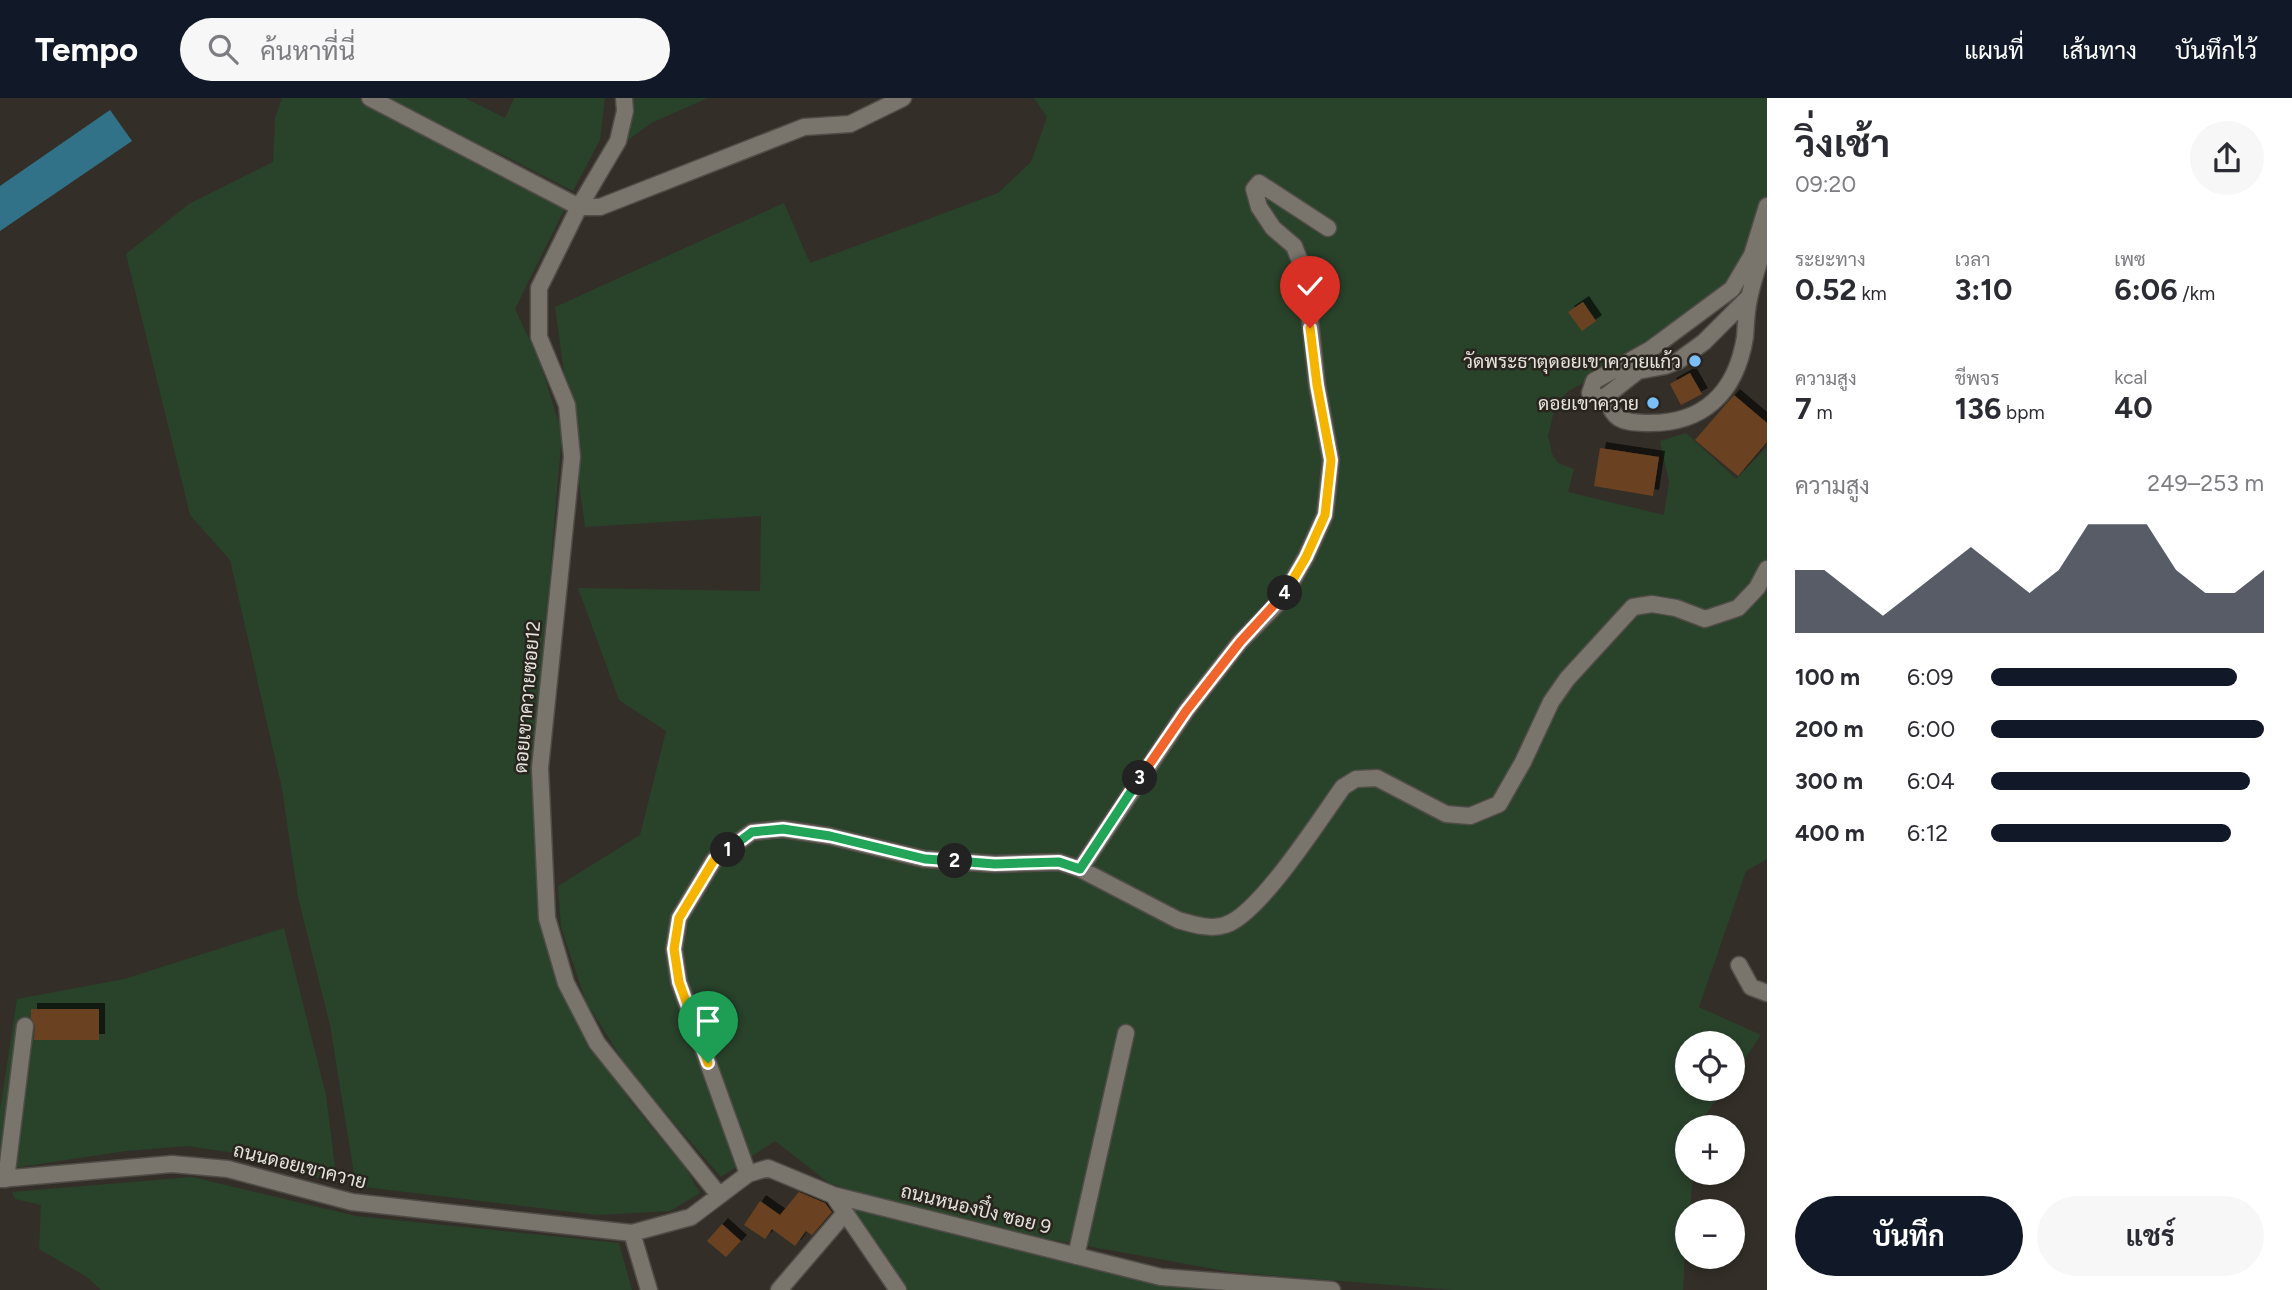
<!DOCTYPE html>
<html lang="th">
<meta charset="utf-8">
<style>
:root{--surface:#fff;--page:#f7f7f7;--text:#2b2b33;--muted:#7c7c81;--accent:#111827}
body{margin:0;font-family:Figtree,Sarabun,sans-serif;background:var(--page);color:var(--text);height:100vh;display:flex;flex-direction:column;font-size:26px;white-space:nowrap}
*{box-sizing:border-box;margin:0}
p{font-size:23px;color:var(--muted)}
.icon{flex:none;width:38px;height:38px;fill:none;stroke:currentColor;stroke-width:2;stroke-linecap:round;stroke-linejoin:round}
.map{position:relative;flex:1;overflow:hidden}
.panel{display:flex;flex-direction:column;background:var(--surface);width:525px}
.panel>*{flex:none}
.fabs{position:absolute;left:1675px;top:933px;display:grid;gap:14px}
.fabs a{display:grid;place-items:center;width:70px;height:70px;border-radius:50%;background:var(--surface);box-shadow:0 4px 10px #0003;font-size:35px}
.pin{position:absolute;display:grid;place-items:center;width:60px;height:60px;color:#fff;margin:-72px -30px;border-radius:50% 50% 50% 0;rotate:-45deg;box-shadow:0 0 7px #0007}
.pin .icon{rotate:45deg}
.km{position:absolute;width:35px;height:35px;margin:-18px;border-radius:50%;background:#222;color:#fff;font-size:19px;line-height:35px;text-align:center}
.round{display:grid;place-items:center;flex:none;width:74px;height:74px;border-radius:37px;background:var(--page)}
.overview{display:flex;align-items:center;justify-content:space-between;height:119px;padding:0 28px}
h1{font-size:38px;font-weight:700;line-height:52px}
.figures{display:grid;grid-template-columns:repeat(3,1fr);gap:10px;height:119px;padding:7px 28px}
.figures div{display:grid;align-content:center}
.figures b{font-size:30px;font-weight:700}
.figures small{font-size:19px;font-weight:400}
.figures p{font-size:19px}
.chart{height:196px;padding:14px 28px}
.chart p{display:flex;justify-content:space-between}
.chart svg{width:100%;height:126px;margin-top:7px;fill:var(--accent);opacity:.7}
.button{display:flex;gap:14px;margin-top:auto;padding:14px 28px}
.button a{flex:1;height:80px;border-radius:42px;background:var(--accent);color:#fff;font-size:28px;font-weight:700;line-height:80px;text-align:center}
.button a+a{background:var(--page);color:var(--text)}
ul{padding:0 28px;list-style:none;font-size:23px}
li{display:grid;grid-template-columns:112px 84px 1fr;align-items:center;height:52px}
li i{height:18px;border-radius:9px;background:var(--accent)}
header{display:flex;align-items:center;gap:42px;box-sizing:border-box;height:98px;padding:0 35px;background:var(--accent);color:#fff}
header strong{font-size:33px}
nav{display:flex;gap:38px;margin-inline-start:auto;font-size:24px}
.search{width:490px;height:63px;background:var(--page);display:flex;align-items:center;gap:18px;box-sizing:border-box;padding:0 24px;border-radius:38px;color:var(--muted);font-size:26px}
main{display:flex;flex:1;min-height:0}
.map>svg:first-child{display:block}
.green{fill:#29422a}
.water{fill:#327288}
.building{fill:#6b4321;filter:url(#shadow)}
.lines{fill:none;stroke-linecap:round;stroke-linejoin:round}
.minor-casing{stroke:#504c47;stroke-width:19}
.minor{stroke:#79746c;stroke-width:16}
.split-1-casing{stroke:#fff;stroke-width:14}
.split-2-casing{stroke:#fff;stroke-width:14}
.split-3-casing{stroke:#fff;stroke-width:14}
.split-4-casing{stroke:#fff;stroke-width:14}
.split-5-casing{stroke:#fff;stroke-width:14}
.split-1{stroke:#f5b400;stroke-width:9}
.split-2{stroke:#22a559;stroke-width:9}
.split-3{stroke:#22a559;stroke-width:9}
.split-4{stroke:#f0652b;stroke-width:9}
.split-5{stroke:#f5b400;stroke-width:9}
.poi-dot{fill:#7abff8;stroke:#29251e;stroke-width:2.5}
.labels{text-anchor:middle;dominant-baseline:central;stroke-width:5;stroke-linejoin:round;paint-order:stroke}
.poi-label{font-size:19px;fill:#e6e4df;stroke:#29251e;text-anchor:end}
.street-label{font-size:19px;fill:#e6e4df;stroke:#29251e}
</style>
<header>
<strong>Tempo</strong>
<div class="search"><svg class="icon" aria-label="search" viewBox="0 0 24 24"><circle cx="10" cy="10" r="6"/><path d="M15 15l6 6"/></svg>ค้นหาที่นี่</div>
<nav><a>แผนที่</a><a>เส้นทาง</a><a>บันทึกไว้</a></nav>
</header>
<main>
<div class="map">
<svg width="1767" height="1192" viewBox="0 0 1767 1192">
<defs>
<filter id="shadow"><feDropShadow dx="6" dy="-6" stdDeviation="0" flood-color="#0009"/></filter>
</defs>
<rect width="100%" height="100%" fill="#332f28"/>
<path class="green" d="M 282,0 L 465,0 L 505,20 L 514,0 L 605,0 L 600,42 L 573,93 L 495,53 L 475,57 L 567,106 L 515,211 L 540,264 L 562,335 L 535,650 L 552,864 L 586,941 L 635,1009 L 686,1071 L 700,1095 L 670,1113 L 597,1117 L 356,1088 L 330,927 L 298,799 L 282,691 L 230,462 L 190,417 L 126,156 L 189,106 L 273,64 L 275,20 Z
M 631,0 L 708,0 L 651,25 L 623,46 L 634,14 Z
M 1034,0 L 1767,0 L 1767,121 L 1731,189 L 1676,233 L 1567,294 L 1554,313 L 1548,338 L 1552,356 L 1558,365 L 1574,371 L 1568,394 L 1664,417 L 1669,384 L 1660,343 L 1686,335 L 1736,381 L 1767,349 L 1767,761 L 1746,773 L 1699,909 L 1761,937 L 1733,978 L 1732,945 L 1687,945 L 1687,990 L 1724,991 L 1697,1029 L 1687,1029 L 1687,1074 L 1693,1075 L 1690,1113 L 1687,1113 L 1683,1192 L 1453,1192 L 1231,1174 L 1026,1137 L 914,1111 L 829,1085 L 775,1043 L 721,1079 L 630,974 L 586,904 L 561,829 L 558,788 L 640,737 L 666,633 L 619,602 L 578,490 L 760,493 L 761,418 L 585,429 L 555,209 L 784,105 L 810,165 L 998,95 L 1031,64 L 1047,19 Z
M 284,830 L 326,997 L 337,1085 L 242,1056 L 187,1048 L 126,1053 L 0,1072 L 0,1012 L 17,901 L 124,881 Z
M 192,1079 L 356,1118 L 619,1145 L 632,1192 L 101,1192 L 87,1179 L 39,1151 L 41,1107 L 15,1101 L 12,1094 Z
M 833,1097 L 1161,1179 L 1332,1192 L 902,1192 Z"/>
<path class="water" d="M 110,12 L 132,43 L 0,133 L 0,88 Z"/>
<path class="building" d="M 1583,204 L 1596,223 L 1582,233 L 1568,214 Z
M 1690,275 L 1702,296 L 1681,307 L 1670,286 Z
M 1734,297 L 1767,325 L 1767,344 L 1738,378 L 1695,342 Z
M 1600,350 L 1659,359 L 1653,398 L 1594,388 Z
M 31,911 L 99,911 L 99,942 L 34,942 L 35,929 L 31,920 Z
M 799,1094 L 825,1105 L 832,1114 L 812,1137 L 806,1133 L 795,1148 L 772,1131 L 765,1141 L 744,1127 L 760,1103 L 780,1117 Z
M 722,1126 L 741,1143 L 726,1159 L 707,1143 Z"/>
<g class="lines">
<defs>
<path id="minor" d="M 370,0 L 579,109 L 600,109 L 804,29 L 850,26 L 903,0
M 624,0 L 625,13 L 618,43 L 579,109 L 539,190 L 539,239 L 567,307 L 572,359 L 540,670 L 547,820 L 566,885 L 597,945 L 719,1097
M 1606,298 C 1613,322 1621,324 1645,325 C 1703,327 1736,295 1745,239 C 1746,227 1746,214 1749,201 C 1753,180 1761,159 1767,139
M 1606,298 L 1599,300 L 1590,295 L 1594,283 L 1651,251 L 1732,191 L 1752,157 L 1767,108
M 1606,298 L 1638,273 L 1665,268 L 1678,263 L 1704,244 L 1749,199
M 1080,771 L 1186,613 L 1240,544 L 1282,501 L 1306,459 L 1325,417 L 1331,362 L 1317,287 L 1305,176 L 1294,148 L 1273,130 L 1259,109 L 1254,91 L 1259,85 L 1328,130
M 1739,867 L 1751,889 L 1767,895
M 748,1076 L 679,884 L 674,851 L 679,820 L 714,762 L 752,734 L 783,731 L 829,738 L 924,761 L 995,766 L 1059,764 L 1080,771 L 1178,822 C 1192,826 1210,832 1225,827 C 1259,817 1320,721 1343,689 L 1356,681 L 1377,680 L 1446,716 L 1470,718 L 1499,706 L 1523,664 L 1551,604 L 1567,581 L 1633,509 L 1652,506 L 1676,510 L 1705,521 L 1738,510 L 1757,490 L 1767,471
M 0,1081 L 172,1066 L 228,1071 L 352,1104 L 632,1135 L 691,1119 L 748,1076 L 768,1070 L 833,1097 L 1161,1179 L 1332,1192
M 6,1081 L 25,928
M 833,1097 L 898,1192
M 632,1135 L 649,1192
M 1076,1158 L 1126,935
M 779,1192 L 845,1115"/>
</defs>
<use href="#minor" class="minor-casing"/>
<use href="#minor" class="minor"/>
</g>
<g class="lines">
<defs>
<path id="split-1" d="M 708,965 L 679,884 L 674,851 L 679,820 L 714,762 L 728,752"/>
<path id="split-2" d="M 728,752 L 752,734 L 783,731 L 830,738 L 925,761 L 955,763"/>
<path id="split-3" d="M 955,763 L 995,766 L 1059,764 L 1080,771 L 1140,680"/>
<path id="split-4" d="M 1140,680 L 1186,613 L 1240,544 L 1285,495"/>
<path id="split-5" d="M 1285,495 L 1306,459 L 1325,417 L 1331,362 L 1317,287 L 1310,230"/>
</defs>
<use href="#split-1" class="split-1-casing"/>
<use href="#split-2" class="split-2-casing"/>
<use href="#split-3" class="split-3-casing"/>
<use href="#split-4" class="split-4-casing"/>
<use href="#split-5" class="split-5-casing"/>
<use href="#split-1" class="split-1"/>
<use href="#split-2" class="split-2"/>
<use href="#split-3" class="split-3"/>
<use href="#split-4" class="split-4"/>
<use href="#split-5" class="split-5"/>
</g>
<g class="poi-dot">
<circle cx="1695" cy="263" r="7"/>
<circle cx="1653" cy="305" r="7"/>
</g>
<g class="labels">
<g class="poi-label">
<text x="1681" y="263">วัดพระธาตุดอยเขาควายแก้ว</text>
<text x="1639" y="305">ดอยเขาควาย</text>
</g>
<g class="street-label">
<text transform="translate(527 599) rotate(-85)">ดอยเขาควายซอย12</text>
<text transform="translate(300 1068) rotate(14)">ถนนดอยเขาควาย</text>
<text transform="translate(976 1111) rotate(14)">ถนนหนองปึ๋ง ซอย 9</text>
</g>
</g>
</svg>
<div class="fabs">
<a><svg class="icon" aria-label="locate" viewBox="0 0 24 24"><circle cx="12" cy="12" r="6"/><path d="M12 2v4M12 18v4M2 12h4M18 12h4"/></svg></a>
<a>+</a>
<a>−</a>
</div>
<div class="pin" style="left:708px;top:965px;background:#1e9e55"><svg class="icon" aria-label="arrive" viewBox="0 0 24 24"><path d="M6 21V4h12l-3 4 3 4H6"/></svg></div>
<div class="pin" style="left:1310px;top:230px;background:#d93025"><svg class="icon" aria-label="check" viewBox="0 0 24 24"><path d="M5 12l5 5 9-10"/></svg></div>
<b class="km" style="left:728px;top:752px">1</b>
<b class="km" style="left:955px;top:763px">2</b>
<b class="km" style="left:1140px;top:680px">3</b>
<b class="km" style="left:1285px;top:495px">4</b>
</div>
<section class="panel">
<div class="overview"><div><h1>วิ่งเช้า</h1><p>09:20</p></div><a class="round"><svg class="icon" aria-label="share" viewBox="0 0 24 24"><path d="M12 15V3M7 8l5-5 5 5M5 13v7h14v-7"/></svg></a></div>
<div class="figures">
<div><p>ระยะทาง</p><b>0.52<small> km</small></b></div>
<div><p>เวลา</p><b>3:10</b></div>
<div><p>เพซ</p><b>6:06<small> /km</small></b></div>
</div>
<div class="figures">
<div><p>ความสูง</p><b>7<small> m</small></b></div>
<div><p>ชีพจร</p><b>136<small> bpm</small></b></div>
<div><p>kcal</p><b>40</b></div>
</div>
<div class="chart"><p><span>ความสูง</span>249–253 m</p>
<svg viewBox="0 0 160 44" preserveAspectRatio="none"><path d="M0 44V22L10 22L20 30L30 38L40 30L50 22L60 14L70 22L80 30L90 22L100 6L110 6L120 6L130 22L140 30L150 30L160 22V44z"/></svg>
</div>
<ul>
<li><b>100 m</b>6:09<i style="width:90%"></i></li>
<li><b>200 m</b>6:00<i style="width:100%"></i></li>
<li><b>300 m</b>6:04<i style="width:95%"></i></li>
<li><b>400 m</b>6:12<i style="width:88%"></i></li>
</ul>
<div class="button"><a>บันทึก</a><a>แชร์</a></div>
</section>
</main>
